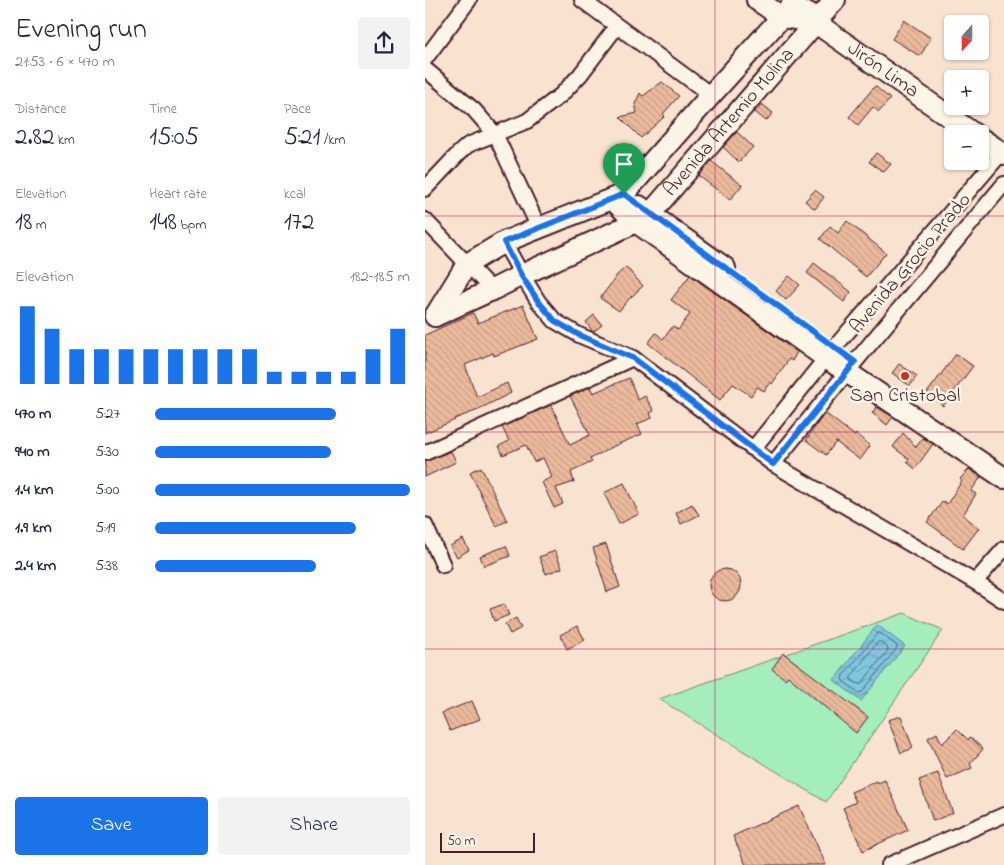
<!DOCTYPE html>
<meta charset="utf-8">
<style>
:root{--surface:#fff;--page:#f2f2f3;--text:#1f2937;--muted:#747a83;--accent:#1a73e8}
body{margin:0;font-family:"Indie Flower",sans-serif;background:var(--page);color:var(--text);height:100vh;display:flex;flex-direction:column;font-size:19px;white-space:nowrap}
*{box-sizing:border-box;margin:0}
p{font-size:16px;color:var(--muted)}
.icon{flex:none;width:28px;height:28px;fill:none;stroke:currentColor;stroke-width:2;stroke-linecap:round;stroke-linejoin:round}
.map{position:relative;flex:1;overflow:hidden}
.sheet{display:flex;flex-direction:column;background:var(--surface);width:425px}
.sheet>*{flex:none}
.needle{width:32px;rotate:201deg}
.fabs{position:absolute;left:519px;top:15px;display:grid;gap:10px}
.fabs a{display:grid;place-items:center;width:45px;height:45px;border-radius:5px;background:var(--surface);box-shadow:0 1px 4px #0004;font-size:25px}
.scale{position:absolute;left:15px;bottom:12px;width:95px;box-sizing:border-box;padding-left:5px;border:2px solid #4a1f2b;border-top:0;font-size:14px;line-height:18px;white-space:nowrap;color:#4a1f2b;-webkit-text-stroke:4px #fcf5e5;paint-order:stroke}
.pin{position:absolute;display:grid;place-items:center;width:42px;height:42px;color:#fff;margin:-51px -21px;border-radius:50% 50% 50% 0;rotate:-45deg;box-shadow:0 0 5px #0007}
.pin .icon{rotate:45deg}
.round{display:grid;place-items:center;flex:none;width:52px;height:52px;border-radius:5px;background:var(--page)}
.overview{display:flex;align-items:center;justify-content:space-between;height:85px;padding:0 15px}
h1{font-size:28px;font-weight:600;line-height:38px}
.stats{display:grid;grid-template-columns:repeat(3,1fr);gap:8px;height:85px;padding:5px 15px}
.stats div{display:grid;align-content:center}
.stats b{font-size:25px;font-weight:600}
.stats small{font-size:14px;font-weight:400}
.stats p{font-size:14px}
.chart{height:140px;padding:10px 15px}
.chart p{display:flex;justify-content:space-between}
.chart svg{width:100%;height:90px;margin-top:5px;stroke:var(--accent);stroke-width:6}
.primary-button{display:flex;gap:10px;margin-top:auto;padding:10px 15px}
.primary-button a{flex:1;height:58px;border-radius:5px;background:var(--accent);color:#fff;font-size:20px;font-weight:600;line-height:58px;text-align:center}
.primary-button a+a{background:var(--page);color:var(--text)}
ul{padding:0 15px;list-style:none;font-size:16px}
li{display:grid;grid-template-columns:80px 60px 1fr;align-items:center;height:38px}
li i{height:12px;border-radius:6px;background:var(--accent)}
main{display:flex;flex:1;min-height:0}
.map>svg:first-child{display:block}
.green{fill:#a4edbc;stroke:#778674}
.water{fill:url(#water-waves);stroke:#698496}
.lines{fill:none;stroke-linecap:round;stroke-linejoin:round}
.shore{stroke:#5e6373;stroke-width:1}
.building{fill:url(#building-back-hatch);stroke:#4a1f2b}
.street-casing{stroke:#4a1f2b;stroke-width:18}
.secondary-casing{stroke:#4a1f2b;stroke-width:24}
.street{stroke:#fcf5e5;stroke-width:14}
.secondary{stroke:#fcf5e5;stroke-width:20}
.route-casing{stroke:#fff;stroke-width:10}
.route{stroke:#1a73e8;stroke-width:6}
.grid{fill:none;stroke:#c2185b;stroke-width:1;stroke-opacity:0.55}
.poi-dot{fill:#c8321e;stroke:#fcf5e5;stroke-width:2}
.labels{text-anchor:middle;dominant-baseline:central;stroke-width:5;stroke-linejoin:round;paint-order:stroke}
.street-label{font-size:20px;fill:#4a1f2b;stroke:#fcf5e5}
.poi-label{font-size:20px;fill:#4a1f2b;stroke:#fcf5e5}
</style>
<main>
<section class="sheet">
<div class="overview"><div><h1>Evening run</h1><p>21:53 · 6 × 470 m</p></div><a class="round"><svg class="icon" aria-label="share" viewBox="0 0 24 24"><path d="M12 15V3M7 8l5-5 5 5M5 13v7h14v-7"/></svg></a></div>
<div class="stats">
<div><p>Distance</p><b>2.82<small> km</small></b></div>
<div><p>Time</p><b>15:05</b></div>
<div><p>Pace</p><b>5:21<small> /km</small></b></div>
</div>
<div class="stats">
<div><p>Elevation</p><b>18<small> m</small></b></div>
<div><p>Heart rate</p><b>148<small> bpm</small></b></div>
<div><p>kcal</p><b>172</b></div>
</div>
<div class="chart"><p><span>Elevation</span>182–185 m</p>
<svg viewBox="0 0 160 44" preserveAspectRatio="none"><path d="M5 44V6M15 44V17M25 44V27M35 44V27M45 44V27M55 44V27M65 44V27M75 44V27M85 44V27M95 44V27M105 44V38M115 44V38M125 44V38M135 44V38M145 44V27M155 44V17"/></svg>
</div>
<ul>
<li><b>470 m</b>5:27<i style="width:71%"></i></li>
<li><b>940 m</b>5:30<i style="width:69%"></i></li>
<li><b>1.4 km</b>5:00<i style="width:100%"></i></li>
<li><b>1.9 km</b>5:19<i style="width:79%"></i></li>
<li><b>2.4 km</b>5:38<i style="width:63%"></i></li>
</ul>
<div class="primary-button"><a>Save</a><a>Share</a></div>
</section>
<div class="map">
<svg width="579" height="865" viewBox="0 0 579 865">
<defs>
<pattern id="water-waves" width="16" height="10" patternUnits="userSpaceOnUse" patternTransform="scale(1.25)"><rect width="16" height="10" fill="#7dc8de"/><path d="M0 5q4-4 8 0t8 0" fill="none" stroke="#6eabbf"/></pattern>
<pattern id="building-back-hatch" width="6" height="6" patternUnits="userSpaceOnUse" patternTransform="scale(1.25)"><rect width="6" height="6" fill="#ebba9c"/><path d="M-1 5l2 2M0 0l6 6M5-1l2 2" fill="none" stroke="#cb9f87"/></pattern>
</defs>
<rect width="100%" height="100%" fill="#f7e3cf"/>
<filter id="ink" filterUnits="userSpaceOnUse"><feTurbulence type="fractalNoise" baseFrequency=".02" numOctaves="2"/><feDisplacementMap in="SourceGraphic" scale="10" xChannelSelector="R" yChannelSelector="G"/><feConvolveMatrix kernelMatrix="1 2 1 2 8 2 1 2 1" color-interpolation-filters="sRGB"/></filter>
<g filter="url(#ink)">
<path class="green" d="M 479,613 L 518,630 L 401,802 L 234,699 Z"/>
<path class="water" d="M 452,625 L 480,646 L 436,701 L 409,680 Z"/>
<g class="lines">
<path class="shore" d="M 453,633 L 455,633 L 471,645 L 472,648 L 437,692 L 434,693 L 418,681 L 417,678 Z
M 453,642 L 456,642 L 462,647 L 463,650 L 436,684 L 433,684 L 426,680 L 426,677 Z"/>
</g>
<path class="building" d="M 479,20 L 506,38 L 495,56 L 467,39 Z
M 237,82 L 254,96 L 238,114 L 240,116 L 216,138 L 195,117 L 212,113 L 210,104 L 215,93 L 218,96 Z
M 450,86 L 465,99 L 454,112 L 448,107 L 433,125 L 424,117 Z
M 337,104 L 348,113 L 341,121 L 330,112 Z
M 312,132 L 328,147 L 314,162 L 298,147 Z
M 451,153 L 466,164 L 459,172 L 444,162 Z
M 286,161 L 317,185 L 305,200 L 274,176 Z
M 390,190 L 399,197 L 390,209 L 380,201 Z
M 422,221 L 461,253 L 441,277 L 395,239 L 405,226 L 413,233 Z
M 389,263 L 426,292 L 419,302 L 382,273 Z
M 201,267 L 218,286 L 204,299 L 194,311 L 175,298 L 191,277 L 191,276 Z
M 265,275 L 372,352 L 367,361 L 364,359 L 347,384 L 345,382 L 339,391 L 332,387 L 326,396 L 308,384 L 295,400 L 223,343 L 231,333 L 238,339 L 248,326 L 253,330 L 265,314 L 246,300 Z
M 364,276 L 375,285 L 361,300 L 351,291 Z
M 98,305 L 113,339 L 69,356 L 68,353 L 40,365 L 52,397 L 82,383 L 86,393 L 56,408 L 56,409 L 29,419 L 30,420 L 0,433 L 0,335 L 48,313 L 53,323 Z
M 169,315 L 177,325 L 168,332 L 161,322 Z
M 531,354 L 548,366 L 518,406 L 502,393 Z
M 474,364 L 492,376 L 485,386 L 467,373 Z
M 204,378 L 213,400 L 220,396 L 229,411 L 225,413 L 227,418 L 212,424 L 217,434 L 189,446 L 165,459 L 167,462 L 146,472 L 149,482 L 131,488 L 138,504 L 129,508 L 117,482 L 127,477 L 118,458 L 109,462 L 101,445 L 78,455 L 74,446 L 84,441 L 77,427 L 126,405 L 145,445 L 165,435 L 145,396 L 165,387 L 168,393 Z
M 452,407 L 468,417 L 462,425 L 447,413 Z
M 400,413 L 430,436 L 431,434 L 445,446 L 435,460 L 411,442 L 401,455 L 381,440 Z
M 478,433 L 491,447 L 498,438 L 508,444 L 490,469 L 482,462 L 484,459 L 468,447 Z
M 26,451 L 31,462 L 0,477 L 0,462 Z
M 56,467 L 82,521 L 71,526 L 45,472 Z
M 544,469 L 556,477 L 546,491 L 551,494 L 538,515 L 554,528 L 538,549 L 502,522 L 518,501 L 522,504 L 537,481 L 535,479 Z
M 199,483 L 214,514 L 194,524 L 179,493 Z
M 267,504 L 274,515 L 256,524 L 251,513 Z
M 38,539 L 44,550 L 32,557 L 25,546 Z
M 181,544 L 195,587 L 182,592 L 168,548 Z
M 81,546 L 85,556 L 59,566 L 55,556 Z
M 130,551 L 137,568 L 121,574 L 114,557 Z
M284 585a16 16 0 1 1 32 0a16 16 0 1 1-32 0Z
M 79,604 L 84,615 L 69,621 L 65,609 Z
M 91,618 L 96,628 L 85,634 L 80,624 Z
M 152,626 L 160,640 L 142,649 L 135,635 Z
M 358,653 L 443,717 L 431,733 L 363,676 L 360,679 L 347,669 Z
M 47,701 L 55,719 L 25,731 L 17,713 Z
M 476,716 L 488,748 L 476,753 L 463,720 Z
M 532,729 L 543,740 L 545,737 L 558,749 L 545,764 L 547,768 L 522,779 L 503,738 L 512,733 L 517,744 Z
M 513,773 L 528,813 L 508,821 L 494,780 Z
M 460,780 L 483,830 L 438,851 L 418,808 L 431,802 L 426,792 L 452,781 L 453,783 Z
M 374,806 L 401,865 L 321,865 L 308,836 Z"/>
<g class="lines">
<defs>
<path id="street" d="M 157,0 L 286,95
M 0,59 L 44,0
M 0,69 L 49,110 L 70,134 L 114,228
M 0,189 L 34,153 L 43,145 L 102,121 L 136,95 L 155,75 L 192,26
M 0,220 L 67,290
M 79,242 L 97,275 L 113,301 L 130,321 L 154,335 L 208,358 L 348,464 L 550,582 L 579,601
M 328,449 L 409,348 L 579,150
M 0,453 L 208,358
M 348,464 L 430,362 L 579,184
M 0,525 L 18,565
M 550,582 L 579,549
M 464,865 L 579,815"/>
<g id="secondary">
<path d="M 332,0 L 357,17 L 369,19"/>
<path id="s1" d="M 384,13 L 391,23 L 549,134"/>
<path d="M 555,138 L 579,154"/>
<path d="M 187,199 L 211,222 L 401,358 L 579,478"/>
<path d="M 214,206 L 300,268"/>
<path id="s2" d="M 10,316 L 67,290 L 97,275 L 211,222 L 225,214 L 410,0"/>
<path d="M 10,316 L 42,264 L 79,242 L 199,194 L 286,95 L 372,0"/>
</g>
</defs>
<use href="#street" class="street-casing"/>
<use href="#secondary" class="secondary-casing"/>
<use href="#street" class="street"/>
<use href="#secondary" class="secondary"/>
</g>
</g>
<g class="lines" filter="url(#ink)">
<defs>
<path id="route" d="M 199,194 L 430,362 L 348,464 L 208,358 L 154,335 L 130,321 L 113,301 L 96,275 L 79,242 Z"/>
</defs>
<use href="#route" class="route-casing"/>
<use href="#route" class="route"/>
</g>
<path class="grid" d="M 290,0 L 290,865M 0,216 L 579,216M 0,432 L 579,432M 0,649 L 579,649"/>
<circle class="poi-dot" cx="480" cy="376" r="5"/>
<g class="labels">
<g class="street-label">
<text stroke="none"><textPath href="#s1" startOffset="94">Jirón Lima</textPath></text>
<text stroke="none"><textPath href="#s2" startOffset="359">Avenida Artemio Molina</textPath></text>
<text transform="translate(486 264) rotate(-50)">Avenida Grocio Prado</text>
</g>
<g class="poi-label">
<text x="480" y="396">San Cristobal</text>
</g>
</g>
</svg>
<div class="fabs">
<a><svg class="needle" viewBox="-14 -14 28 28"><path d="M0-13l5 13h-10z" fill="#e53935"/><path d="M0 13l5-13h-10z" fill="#747a83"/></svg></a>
<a>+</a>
<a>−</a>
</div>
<div class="scale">50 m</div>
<div class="pin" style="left:199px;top:194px;background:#1e9e55"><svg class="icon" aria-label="arrive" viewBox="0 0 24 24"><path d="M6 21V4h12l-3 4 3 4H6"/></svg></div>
</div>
</main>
